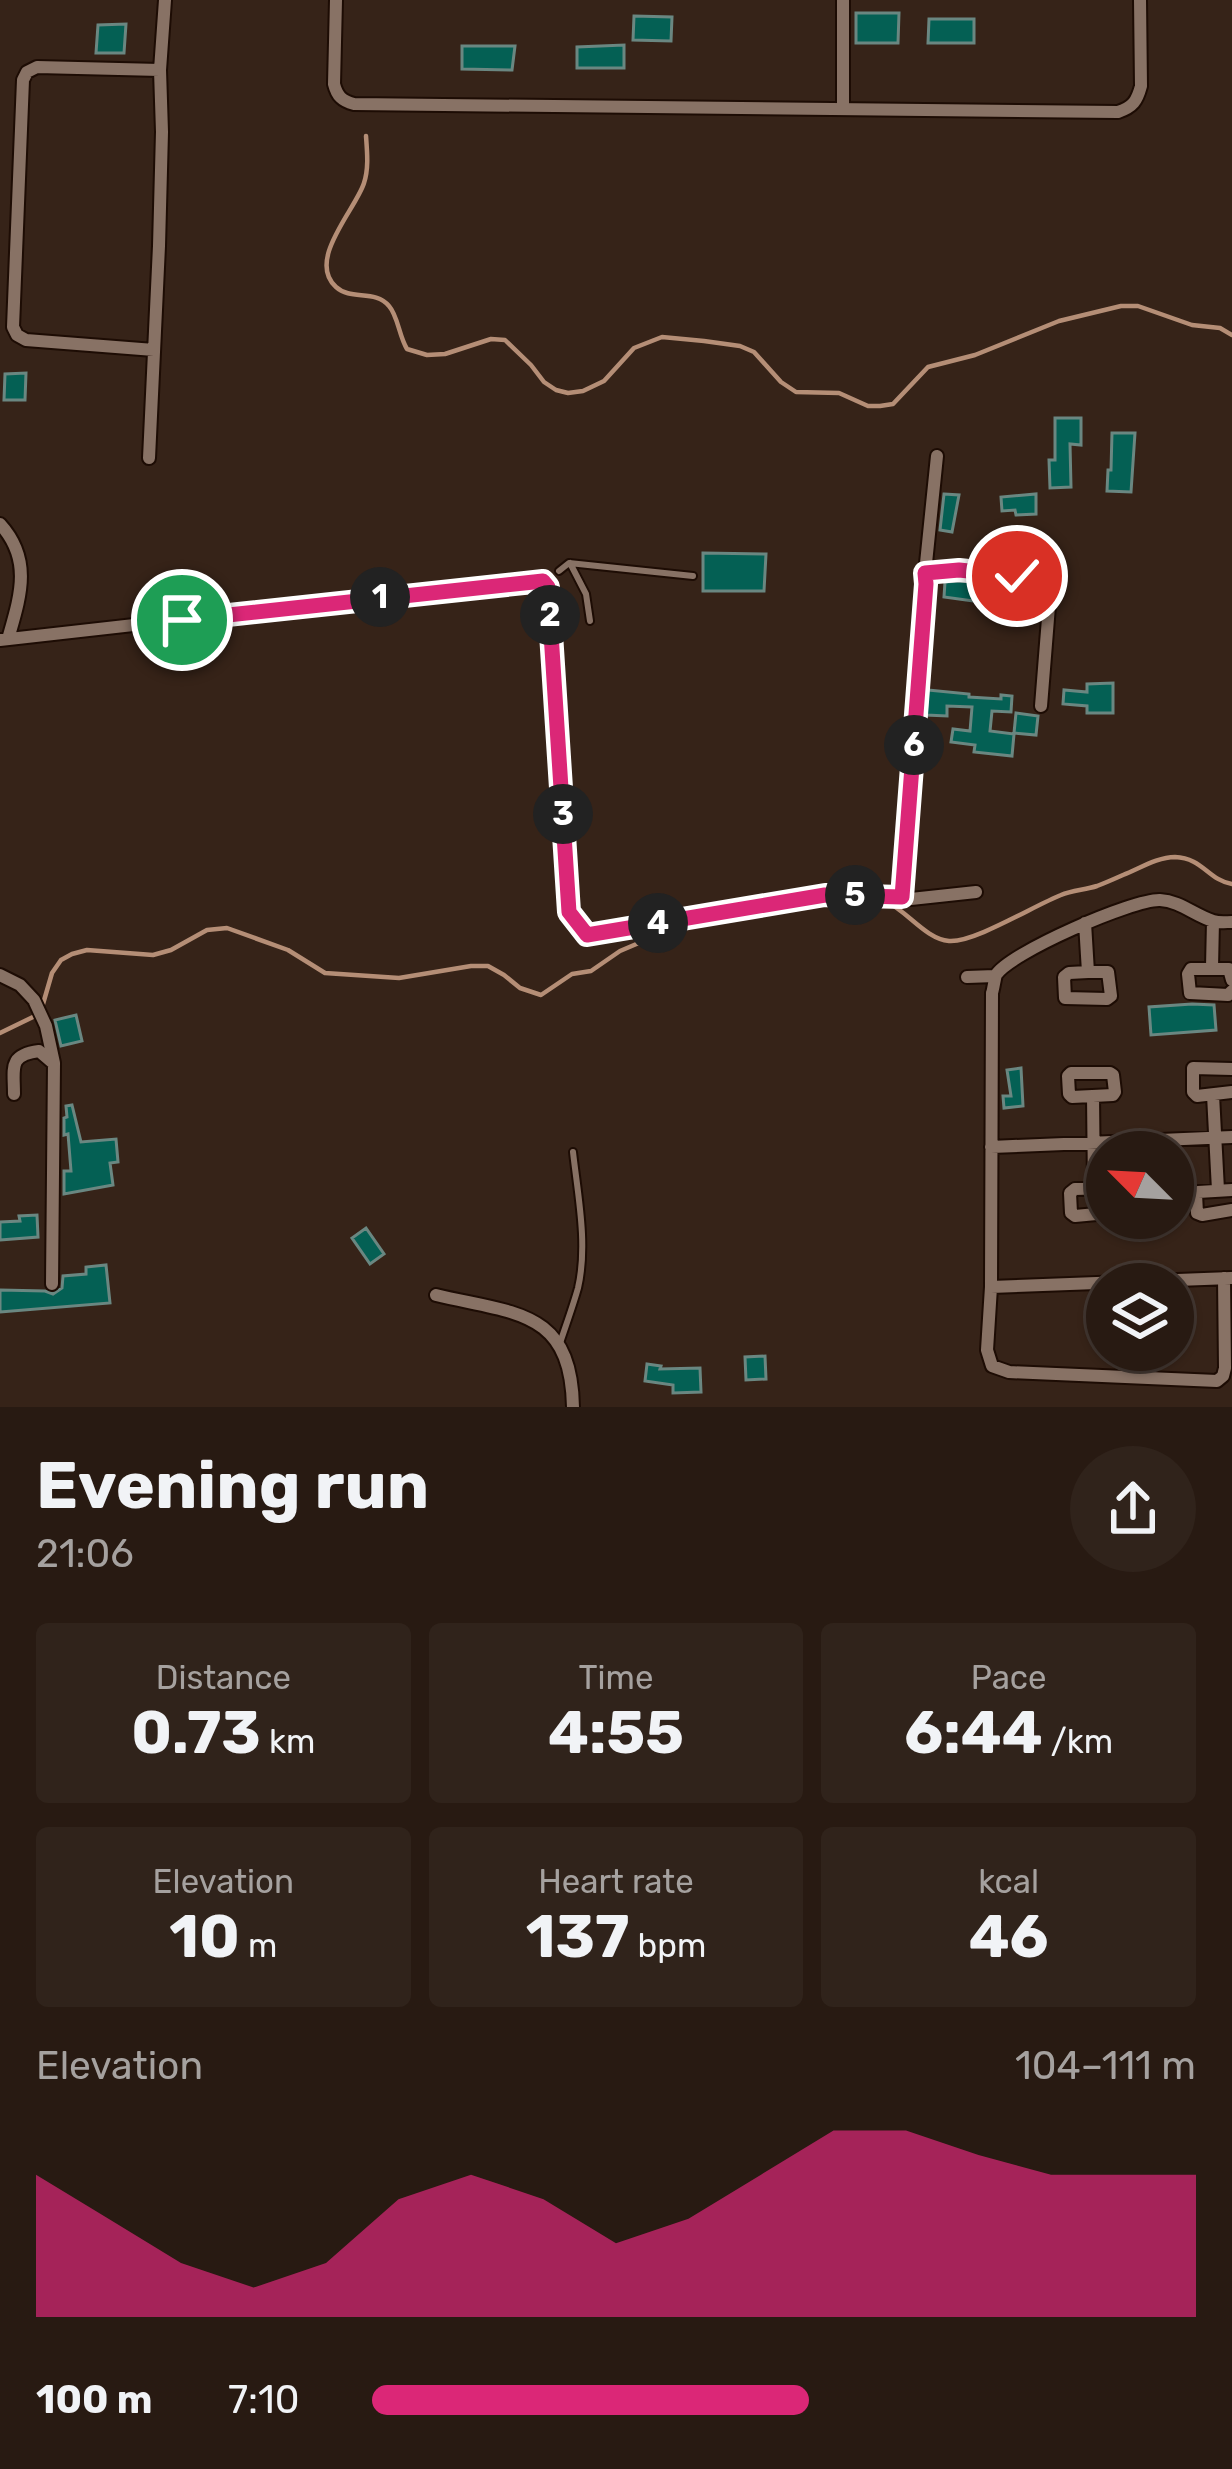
<!DOCTYPE html>
<meta charset="utf-8">
<style>
:root{--surface:#281a12;--page:#30231b;--text:#f1f3f6;--muted:#a5a19f;--line:#443832;--accent:#db2777}
body{margin:0;font-family:Rubik,sans-serif;background:var(--page);color:var(--text);height:100vh;display:flex;flex-direction:column;font-size:45px;white-space:nowrap}
*{box-sizing:border-box;margin:0}
p{font-size:39px;color:var(--muted)}
.icon{flex:none;width:66px;height:66px;fill:none;stroke:currentColor;stroke-width:2;stroke-linecap:round;stroke-linejoin:round}
.map{position:relative;height:1407px;overflow:hidden}
.panel{display:flex;flex-direction:column;background:var(--surface);flex:1}
.panel>*{flex:none}
.needle{width:78px;rotate:294deg}
.controls{position:absolute;left:1086px;top:1131px;display:grid;gap:24px}
.controls a{display:grid;place-items:center;width:108px;height:108px;border-radius:50%;background:var(--surface);box-shadow:0 3px 9px #0004,0 0 0 3px var(--line);font-size:60px}
.pin{position:absolute;display:grid;place-items:center;width:102px;height:102px;color:#fff;margin:-51px;border:6px solid #fff;border-radius:50%;box-shadow:0 3px 12px #0007}
.km{position:absolute;width:60px;height:60px;margin:-30px;border-radius:50%;background:#222;color:#fff;font-size:33px;line-height:60px;text-align:center}
.round{display:grid;place-items:center;flex:none;width:126px;height:126px;border-radius:63px;background:var(--page)}
.overview{display:flex;align-items:center;justify-content:space-between;height:204px;padding:0 36px}
h1{font-size:66px;font-weight:700;line-height:90px}
.metrics{display:grid;grid-template-columns:repeat(3,1fr);gap:18px;height:204px;padding:12px 36px}
.metrics div{display:grid;align-content:center;border-radius:12px;background:var(--page);text-align:center}
.metrics b{font-size:60px;font-weight:700}
.metrics small{font-size:33px;font-weight:400}
.metrics p{font-size:33px}
.chart{height:336px;padding:24px 36px}
.chart p{display:flex;justify-content:space-between}
.chart svg{width:100%;height:216px;margin-top:12px;fill:var(--accent);opacity:.7}
ul{padding:0 36px;list-style:none;font-size:39px}
li{display:grid;grid-template-columns:192px 144px 1fr;align-items:center;height:90px}
li i{height:30px;border-radius:15px;background:var(--accent)}
.map>svg:first-child{display:block}
.lines{fill:none;stroke-linecap:round;stroke-linejoin:round}
.stream{stroke:#b58e76;stroke-width:4.5}
.building{fill:#046054;stroke:#6a8781;stroke-width:3}
.lane-casing{stroke:#1d0c04;stroke-width:10}
.street-casing{stroke:#1d0c04;stroke-width:16}
.lane{stroke:#887265;stroke-width:6}
.street{stroke:#887265;stroke-width:12}
.route-casing{stroke:#fff;stroke-width:24}
.route{stroke:#db2777;stroke-width:15}
</style>
<div class="map">
<svg width="1232" height="1407" viewBox="0 0 1232 1407">
<rect width="100%" height="100%" fill="#362318"/>
<g class="lines">
<path class="stream" d="M 366,136 C 367,151 369,168 364,183 C 356,209 306,260 336,287 C 351,301 375,289 389,306 C 398,316 399,336 407,349 L 427,355 L 445,354 L 491,339 L 505,340 L 531,365 L 544,382 L 556,390 L 568,393 L 583,391 L 604,381 L 634,348 L 662,337 L 704,341 L 740,346 L 754,352 L 781,382 L 796,392 L 839,393 L 868,406 L 880,406 L 893,404 L 928,367 L 975,355 L 1059,321 L 1121,306 L 1138,306 L 1192,325 L 1220,328 L 1232,335
M 887,902 C 908,912 926,939 949,941 C 974,943 1035,905 1061,895 C 1072,890 1085,890 1097,886 C 1105,883 1114,879 1123,875 C 1139,869 1157,857 1175,857 C 1203,858 1208,880 1232,884
M 0,1033 L 33,1017 L 43,1004 L 52,973 L 61,960 L 72,954 L 87,950 L 153,955 L 171,950 L 207,930 L 227,928 L 288,950 L 325,973 L 399,978 L 471,966 L 488,966 L 504,975 L 520,988 L 541,995 L 572,974 L 591,971 L 620,951 L 681,925"/>
</g>
<path class="building" d="M 856,13 L 899,13 L 898,43 L 856,43 Z
M 634,16 L 672,17 L 671,41 L 633,40 Z
M 929,19 L 974,19 L 974,43 L 928,43 Z
M 126,24 L 124,53 L 96,53 L 98,25 Z
M 624,45 L 624,68 L 577,68 L 577,47 Z
M 462,46 L 515,46 L 512,70 L 462,69 Z
M 26,373 L 25,400 L 4,400 L 5,374 Z
M 1055,418 L 1081,418 L 1081,445 L 1070,444 L 1071,487 L 1050,488 L 1049,460 L 1055,460 Z
M 1112,433 L 1135,433 L 1131,492 L 1107,491 L 1108,470 L 1111,470 Z
M 944,494 L 959,495 L 952,532 L 940,530 Z
M 1036,494 L 1036,514 L 1016,515 L 1015,510 L 1002,511 L 1001,497 Z
M 703,553 L 766,554 L 764,591 L 703,591 Z
M 959,581 L 994,583 L 993,587 L 1038,587 L 1039,602 L 988,603 L 944,597 L 945,582 Z
M 1113,683 L 1113,713 L 1087,713 L 1087,706 L 1063,704 L 1064,690 L 1087,692 L 1087,684 Z
M 928,690 L 969,694 L 969,697 L 1001,699 L 1001,695 L 1012,696 L 1011,712 L 992,711 L 990,731 L 1014,734 L 1012,756 L 974,752 L 975,745 L 951,742 L 953,729 L 970,731 L 972,707 L 947,706 L 947,716 L 926,715 Z
M 1016,713 L 1038,716 L 1036,735 L 1014,733 Z
M 1192,1004 L 1214,1005 L 1216,1030 L 1151,1035 L 1149,1007 Z
M 76,1015 L 82,1041 L 61,1046 L 55,1020 Z
M 1021,1068 L 1023,1106 L 1004,1108 L 1003,1096 L 1011,1096 L 1007,1070 Z
M 72,1105 L 81,1142 L 116,1139 L 118,1162 L 110,1163 L 113,1185 L 64,1194 L 64,1171 L 71,1171 L 68,1134 L 64,1135 L 64,1118 L 67,1117 L 66,1106 Z
M 37,1215 L 38,1237 L 0,1240 L 0,1222 L 20,1221 L 19,1216 Z
M 366,1228 L 384,1254 L 370,1264 L 352,1238 Z
M 106,1265 L 110,1303 L 0,1312 L 0,1290 L 45,1291 L 53,1294 L 62,1288 L 63,1276 L 86,1274 L 86,1267 Z
M 765,1356 L 766,1379 L 746,1380 L 745,1357 Z
M 647,1364 L 661,1366 L 660,1369 L 700,1368 L 701,1392 L 673,1393 L 673,1385 L 645,1381 Z"/>
<g class="lines">
<defs>
<path id="lane" d="M 570,563 L 586,594 L 590,621
M 1002,570 L 1006,543
M 559,571 L 569,563 L 693,576
M 560,1343 C 566,1325 573,1306 578,1288 C 588,1245 578,1196 573,1152"/>
<path id="street" d="M 336,0 L 334,84 C 337,96 342,101 354,104 L 1118,112 C 1133,107 1137,101 1141,86 L 1140,0
M 843,108 L 843,0
M 154,350 L 26,340 L 17,335 L 13,327 L 23,80 L 27,72 L 37,67 L 160,70
M 149,458 L 159,246 L 162,132 L 160,70 L 165,0
M 0,524 C 33,560 20,597 8,639
M 925,573 L 937,456
M 0,640 L 445,590 L 543,581 L 548,587 L 569,912 L 587,935 L 825,895 L 902,897 L 926,584 L 925,573 L 959,570 L 1047,577 L 1051,581 L 1041,706
M 902,897 L 911,899 L 976,892
M 1085,923 L 1088,972
M 1212,967 L 1213,921
M 1088,972 L 1108,972 L 1111,996 L 1107,999 L 1065,998 L 1064,977 L 1069,973 Z
M 0,975 L 20,985 L 34,1000 L 46,1026 L 54,1063 L 52,1284
M 967,977 L 995,976
M 1232,980 L 1229,969 L 1191,969 L 1188,974 L 1190,993 L 1228,995 L 1232,991
M 1232,1069 L 1193,1068 L 1193,1092 L 1197,1096 L 1232,1092
M 1071,1073 L 1110,1073 L 1113,1075 L 1115,1092 L 1113,1095 L 1072,1097 L 1069,1094 L 1068,1076 Z
M 14,1094 C 14,1068 8,1055 39,1051 L 53,1063
M 1213,1095 L 1218,1190
M 1093,1096 L 1094,1189
M 991,1147 L 1232,1137
M 1107,1188 L 1075,1189 L 1070,1193 L 1071,1213 L 1075,1216 L 1107,1213
M 1232,1190 L 1198,1192 L 1196,1194 L 1197,1213 L 1202,1215 L 1232,1210
M 1224,1278 L 1225,1368 L 1223,1376 L 1217,1381 L 1009,1372 L 992,1366 L 987,1350 L 991,1287 L 992,993 C 993,991 995,977 996,975 C 1009,953 1133,899 1160,900 C 1180,901 1194,915 1213,921 C 1219,923 1226,922 1232,922
M 991,1287 L 1231,1278
M 436,1295 C 515,1314 571,1309 573,1407"/>
</defs>
<use href="#lane" class="lane-casing"/>
<use href="#street" class="street-casing"/>
<use href="#lane" class="lane"/>
<use href="#street" class="street"/>
</g>
<g class="lines">
<defs>
<path id="route" d="M 182,620 L 543,581 L 548,587 L 569,912 L 587,935 L 825,895 L 902,897 L 926,584 L 925,573 L 959,570 L 1017,576"/>
</defs>
<use href="#route" class="route-casing"/>
<use href="#route" class="route"/>
</g>
</svg>
<div class="controls">
<a><svg class="needle" viewBox="-14 -14 28 28"><path d="M0-13l5 13h-10z" fill="#e53935"/><path d="M0 13l5-13h-10z" fill="#a5a19f"/></svg></a>
<a><svg class="icon" aria-label="layers" viewBox="0 0 24 24"><path d="M12 4l9 5-9 5-9-5zM3 14l9 5 9-5"/></svg></a>
</div>
<div class="pin" style="left:182px;top:620px;background:#1e9e55"><svg class="icon" aria-label="arrive" viewBox="0 0 24 24"><path d="M6 21V4h12l-3 4 3 4H6"/></svg></div>
<div class="pin" style="left:1017px;top:576px;background:#d93025"><svg class="icon" aria-label="check" viewBox="0 0 24 24"><path d="M5 12l5 5 9-10"/></svg></div>
<b class="km" style="left:380px;top:597px">1</b>
<b class="km" style="left:550px;top:615px">2</b>
<b class="km" style="left:563px;top:814px">3</b>
<b class="km" style="left:658px;top:923px">4</b>
<b class="km" style="left:855px;top:895px">5</b>
<b class="km" style="left:914px;top:745px">6</b>
</div>
<section class="panel">
<div class="overview"><div><h1>Evening run</h1><p>21:06</p></div><a class="round"><svg class="icon" aria-label="share" viewBox="0 0 24 24"><path d="M12 15V3M7 8l5-5 5 5M5 13v7h14v-7"/></svg></a></div>
<div class="metrics">
<div><p>Distance</p><b>0.73<small> km</small></b></div>
<div><p>Time</p><b>4:55</b></div>
<div><p>Pace</p><b>6:44<small> /km</small></b></div>
</div>
<div class="metrics">
<div><p>Elevation</p><b>10<small> m</small></b></div>
<div><p>Heart rate</p><b>137<small> bpm</small></b></div>
<div><p>kcal</p><b>46</b></div>
</div>
<div class="chart"><p><span>Elevation</span>104–111 m</p>
<svg viewBox="0 0 160 44" preserveAspectRatio="none"><path d="M0 44V15L10 24L20 33L30 38L40 33L50 20L60 15L70 20L80 29L90 24L100 15L110 6L120 6L130 11L140 15L150 15L160 15V44z"/></svg>
</div>
<ul>
<li><b>100 m</b>7:10<i style="width:53%"></i></li>
</ul>
</section>
